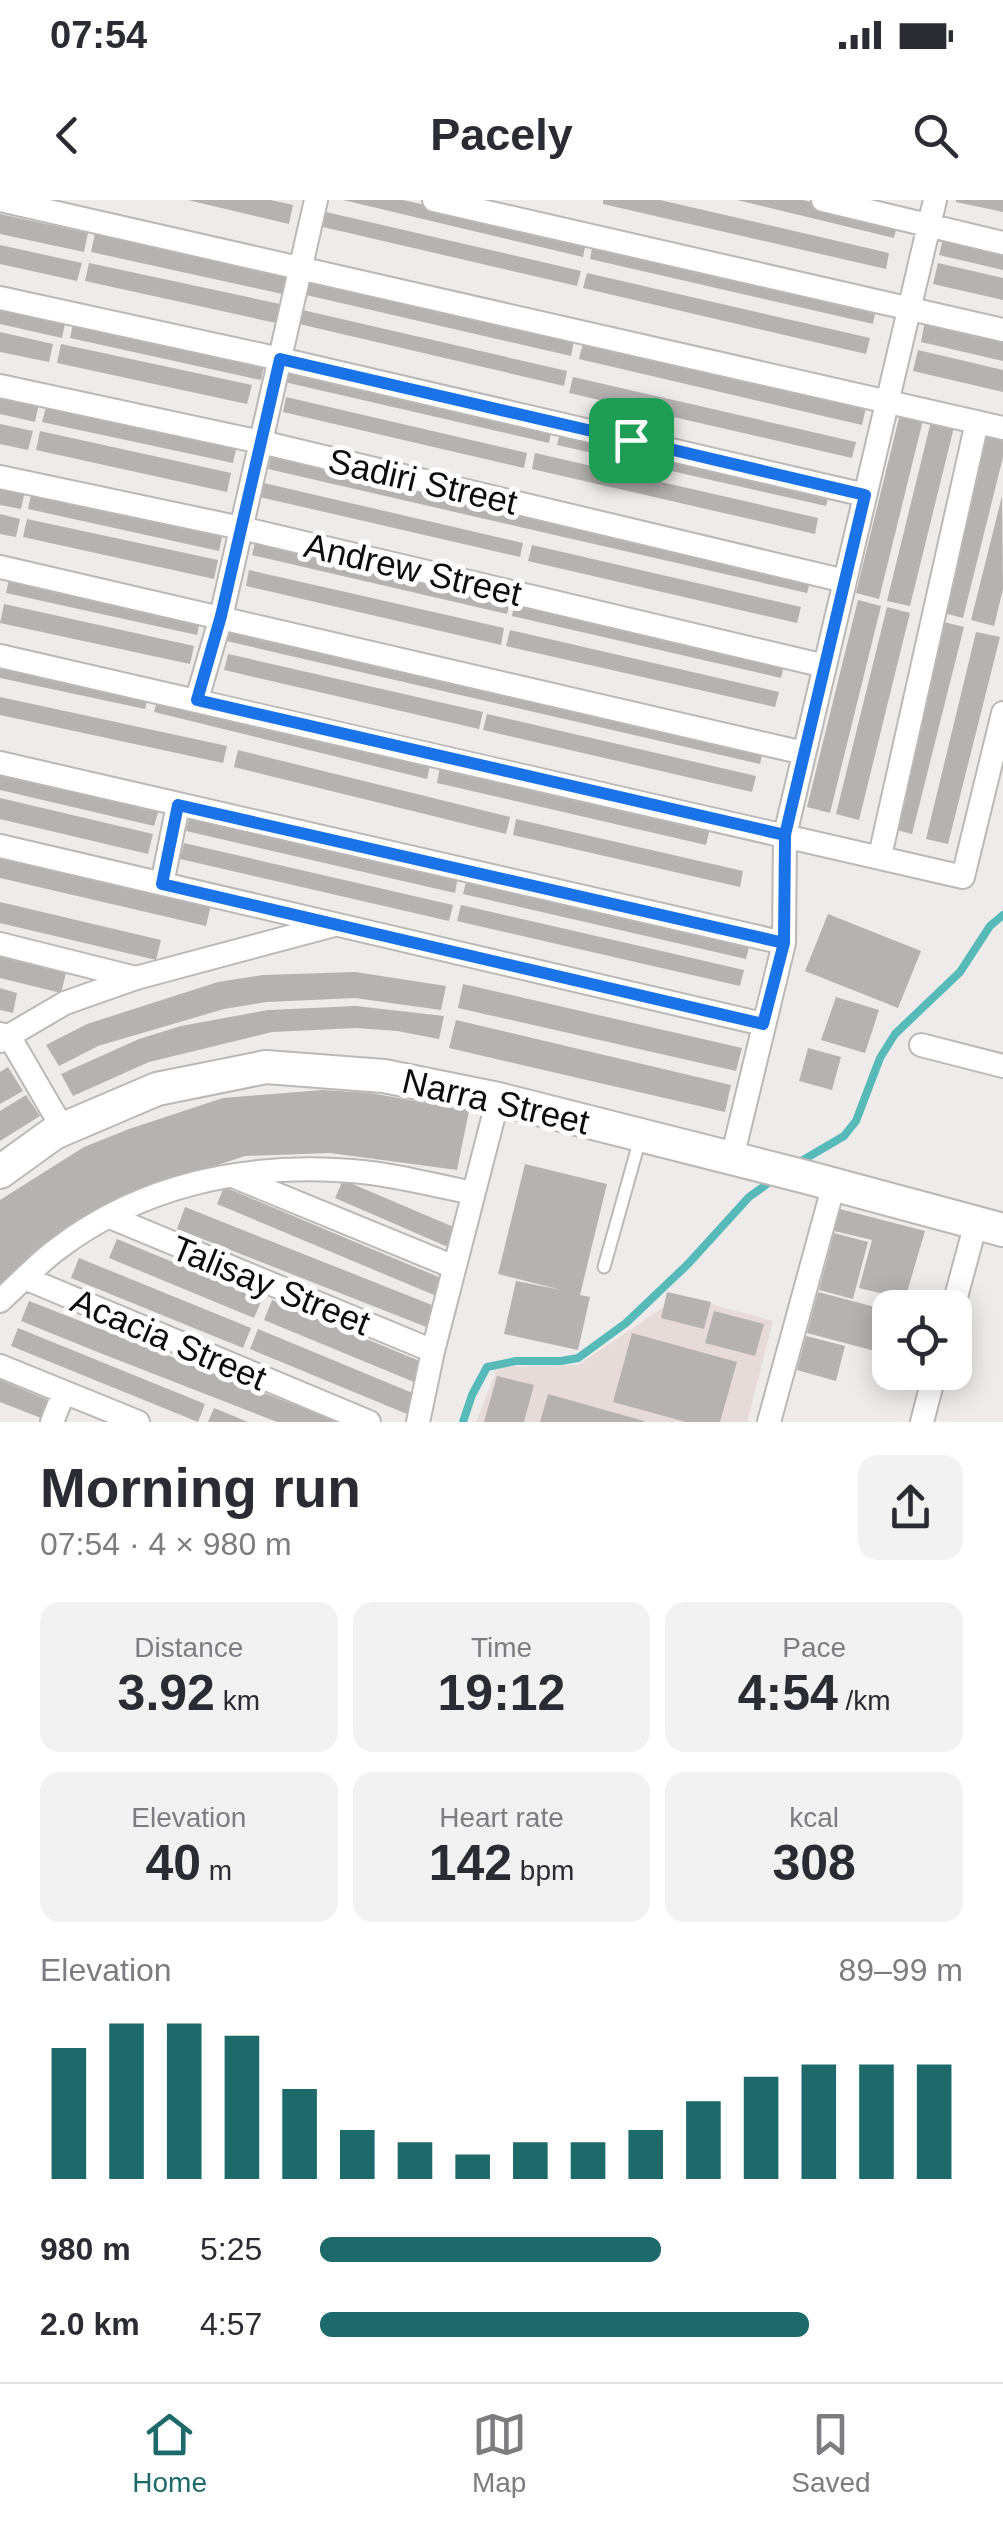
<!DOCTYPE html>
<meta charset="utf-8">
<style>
:root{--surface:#fff;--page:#f2f2f3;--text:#2b2b33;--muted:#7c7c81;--line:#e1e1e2;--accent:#1e6a6a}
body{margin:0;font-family:Arial,sans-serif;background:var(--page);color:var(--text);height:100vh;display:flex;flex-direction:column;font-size:38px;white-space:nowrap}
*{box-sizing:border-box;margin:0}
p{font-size:32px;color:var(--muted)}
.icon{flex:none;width:55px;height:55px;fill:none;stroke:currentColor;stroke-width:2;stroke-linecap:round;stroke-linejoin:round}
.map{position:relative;height:1222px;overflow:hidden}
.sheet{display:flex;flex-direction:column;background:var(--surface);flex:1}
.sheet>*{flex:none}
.controls{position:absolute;left:872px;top:1090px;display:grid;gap:20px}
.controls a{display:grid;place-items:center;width:100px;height:100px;border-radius:20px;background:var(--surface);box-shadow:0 5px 25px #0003;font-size:50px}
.pin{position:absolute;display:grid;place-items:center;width:85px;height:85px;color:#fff;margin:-42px;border-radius:20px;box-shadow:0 5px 15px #0006}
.round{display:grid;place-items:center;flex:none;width:105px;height:105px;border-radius:20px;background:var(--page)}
.summary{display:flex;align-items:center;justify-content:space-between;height:170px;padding:0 40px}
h1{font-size:55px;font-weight:600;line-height:75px}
.stats{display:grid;grid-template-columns:repeat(3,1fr);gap:15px;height:170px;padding:10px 40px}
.stats div{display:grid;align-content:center;border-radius:20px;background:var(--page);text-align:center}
.stats b{font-size:50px;font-weight:600}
.stats small{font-size:28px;font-weight:400}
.stats p{font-size:28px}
.chart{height:280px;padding:20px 40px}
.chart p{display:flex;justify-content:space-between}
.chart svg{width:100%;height:180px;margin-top:10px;stroke:var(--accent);stroke-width:6}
ul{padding:0 40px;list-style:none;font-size:32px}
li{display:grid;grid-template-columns:160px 120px 1fr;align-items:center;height:75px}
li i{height:25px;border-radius:12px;background:var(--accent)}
.status{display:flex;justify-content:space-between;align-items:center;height:70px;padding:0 50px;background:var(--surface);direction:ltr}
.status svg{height:28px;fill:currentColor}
header{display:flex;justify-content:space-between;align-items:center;height:130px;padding:0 40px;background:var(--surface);font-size:45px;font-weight:600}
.tabs{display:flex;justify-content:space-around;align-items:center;height:140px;border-top:2px solid var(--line);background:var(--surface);font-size:28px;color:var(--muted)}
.tabs a{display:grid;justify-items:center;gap:5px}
.tabs .active{color:var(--accent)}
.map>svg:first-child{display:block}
.built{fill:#e7dbd9}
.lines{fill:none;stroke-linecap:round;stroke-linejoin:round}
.stream{stroke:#57b9b8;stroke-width:8}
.building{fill:#b6b2b2}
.lane-casing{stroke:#bbb8b7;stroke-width:15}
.street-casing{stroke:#bbb8b7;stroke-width:26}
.secondary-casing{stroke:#bbb8b7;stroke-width:36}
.lane{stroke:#fff;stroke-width:11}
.street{stroke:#fff;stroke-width:22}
.secondary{stroke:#fff;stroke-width:32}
.route-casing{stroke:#fff;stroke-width:20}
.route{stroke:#1a73e8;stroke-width:12}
.labels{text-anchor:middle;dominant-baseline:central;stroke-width:10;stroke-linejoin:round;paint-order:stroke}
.street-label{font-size:35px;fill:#0e0c0c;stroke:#fff}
</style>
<div class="status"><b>07:54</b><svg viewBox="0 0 49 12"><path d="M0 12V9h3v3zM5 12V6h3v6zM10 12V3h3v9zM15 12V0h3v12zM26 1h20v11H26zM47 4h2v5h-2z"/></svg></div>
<header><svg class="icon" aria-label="back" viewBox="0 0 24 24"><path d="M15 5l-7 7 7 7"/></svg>Pacely<svg class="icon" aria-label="search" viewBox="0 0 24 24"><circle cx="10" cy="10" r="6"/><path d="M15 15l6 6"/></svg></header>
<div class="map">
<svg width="1003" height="1222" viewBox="0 0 1003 1222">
<rect width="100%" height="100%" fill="#efebeb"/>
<path class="built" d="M 680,1096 L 773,1121 L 747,1222 L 476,1222 L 498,1167 L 578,1165 Z"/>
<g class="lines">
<path class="stream" d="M 798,963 L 844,936 L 856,921 L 880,858 L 895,834 L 960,772 L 990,726 L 1003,715
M 463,1222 L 472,1195 L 487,1167 L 516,1161 L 561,1161 L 578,1158 L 626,1123 L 688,1064 L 749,997 L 774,979"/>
</g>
<path class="building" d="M 188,0 L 271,0 L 293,5 L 289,24 Z
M 343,0 L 403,0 L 586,42 L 583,57 Z
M 603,0 L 660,0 L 889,53 L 886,69 L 616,7 L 603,4 Z
M 737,0 L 803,0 L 898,22 L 894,38 Z
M 956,0 L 1003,0 L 1003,12 L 956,2 Z
M 326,12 L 581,71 L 577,86 L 323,27 Z
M 0,14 L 88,33 L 84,52 L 0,34 Z
M 95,33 L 286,75 L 282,94 L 91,52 Z
M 944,35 L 1003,48 L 1003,70 L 939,55 Z
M 593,43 L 876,108 L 873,124 L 590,59 Z
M 0,45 L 82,63 L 77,81 L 0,64 Z
M 89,63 L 280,104 L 276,123 L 85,81 Z
M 938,63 L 1003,78 L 1003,100 L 933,84 Z
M 587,73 L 870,138 L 866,154 L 583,88 Z
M 305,79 L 574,141 L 571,156 L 302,94 Z
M 0,105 L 66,119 L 62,138 L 0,124 Z
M 298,109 L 567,171 L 564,186 L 295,123 Z
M 74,119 L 265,161 L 261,180 L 70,138 Z
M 925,121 L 1003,139 L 1003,161 L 921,142 Z
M 0,132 L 53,144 L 49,162 L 0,152 Z
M 583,143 L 866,208 L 862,225 L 579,159 Z
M 61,144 L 252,185 L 247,204 L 57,163 Z
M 918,150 L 1003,170 L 1003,192 L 913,171 Z
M 284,166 L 552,228 L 549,243 L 280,181 Z
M 573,177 L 856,242 L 852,258 L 569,193 Z
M 0,194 L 39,203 L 35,222 L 0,214 Z
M 286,197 L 527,253 L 524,268 L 283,212 Z
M 47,203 L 237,245 L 233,263 L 42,222 Z
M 900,214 L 923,220 L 879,399 L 856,393 Z
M 931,221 L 954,227 L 910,406 L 887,401 Z
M 0,224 L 33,231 L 28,250 L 0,244 Z
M 561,228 L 830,290 L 826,306 L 557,245 Z
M 40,231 L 231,273 L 227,292 L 36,250 Z
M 985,233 L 1003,238 L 1003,257 L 963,418 L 940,412 Z
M 535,253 L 818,318 L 815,334 L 532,269 Z
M 272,254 L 811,378 L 807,393 L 268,269 Z
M 255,281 L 523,343 L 520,357 L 251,295 Z
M 0,285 L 25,291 L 21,309 L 0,305 Z
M 32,290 L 223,332 L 219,351 L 28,309 Z
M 1002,296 L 1003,389 L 994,426 L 971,420 Z
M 0,314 L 20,319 L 16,337 L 0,334 Z
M 27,319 L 218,360 L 214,379 L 23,337 Z
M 256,339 L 511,398 L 507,414 L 252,355 Z
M 532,345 L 801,407 L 797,423 L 528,361 Z
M 249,370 L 504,428 L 501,445 L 246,386 Z
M 10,374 L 201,416 L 197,435 L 6,393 Z
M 515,400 L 785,462 L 781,478 L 512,416 Z
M 858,400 L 881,406 L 830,613 L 807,607 Z
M 4,404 L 194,446 L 190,464 L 0,423 Z
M 887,407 L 910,413 L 859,620 L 836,614 Z
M 940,421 L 964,427 L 912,634 L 889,628 Z
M 226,424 L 764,547 L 760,564 L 222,440 Z
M 510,430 L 779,492 L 775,507 L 506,446 Z
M 976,432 L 1000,437 L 948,644 L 926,639 Z
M 228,454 L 483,512 L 479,529 L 224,470 Z
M 0,460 L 149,492 L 145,509 L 0,478 Z
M 159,494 L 431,561 L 427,579 L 154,512 Z
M 0,497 L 227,546 L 223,563 L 0,515 Z
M 487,514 L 756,576 L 752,592 L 483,530 Z
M 238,550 L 510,617 L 506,634 L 234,567 Z
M 440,567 L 710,628 L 706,645 L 437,583 Z
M 0,569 L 160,606 L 154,626 L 0,590 Z
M 0,598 L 153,634 L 148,654 L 0,619 Z
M 190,615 L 458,676 L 455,693 L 186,631 Z
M 516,619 L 743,671 L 740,687 L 513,635 Z
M 184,643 L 453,705 L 449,721 L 180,659 Z
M 0,657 L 211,705 L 206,726 L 0,678 Z
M 467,678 L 750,743 L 746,759 L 463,694 Z
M 0,702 L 161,740 L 156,760 L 0,723 Z
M 461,705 L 744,770 L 740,786 L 457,721 Z
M 828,714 L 921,751 L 898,808 L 805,771 Z
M 0,757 L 66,773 L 61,793 L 0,778 Z
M 355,772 L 446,786 L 441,810 L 355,798 L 267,802 L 224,809 L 98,846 L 59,866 L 46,845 L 87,824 L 218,782 L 263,775 Z
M 463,784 L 742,848 L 736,871 L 458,808 Z
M 0,788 L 17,793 L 13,813 L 0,810 Z
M 836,797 L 879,810 L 865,853 L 821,840 Z
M 356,806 L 444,816 L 439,839 L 397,831 L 356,828 L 272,832 L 149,862 L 73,896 L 61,874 L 139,839 L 181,826 L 268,810 Z
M 456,820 L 731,885 L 725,912 L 449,848 Z
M 808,848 L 841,857 L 832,890 L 799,881 Z
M 8,867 L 23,891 L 0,904 L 0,872 Z
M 322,890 L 371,893 L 469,911 L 457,970 L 330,953 L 245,956 L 123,996 L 87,1019 L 0,1094 L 0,1000 L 84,947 L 129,929 L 223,898 Z
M 26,895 L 40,916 L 0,941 L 0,911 Z
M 525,964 L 607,984 L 580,1095 L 590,1097 L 578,1150 L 504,1134 L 516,1081 L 562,1090 L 498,1074 Z
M 343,980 L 456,1028 L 448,1047 L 335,998 Z
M 224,987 L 441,1078 L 434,1095 L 217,1004 Z
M 185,1007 L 437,1107 L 429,1128 L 177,1029 Z
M 840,1009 L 925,1031 L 905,1099 L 859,1088 L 872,1040 L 834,1031 Z
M 834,1033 L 868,1042 L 853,1099 L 819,1090 Z
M 117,1039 L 262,1099 L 254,1118 L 109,1058 Z
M 79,1058 L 251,1128 L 243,1148 L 71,1078 Z
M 667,1092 L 711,1102 L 704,1129 L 661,1118 Z
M 818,1092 L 890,1111 L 890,1155 L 807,1133 Z
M 272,1100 L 422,1162 L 414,1182 L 264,1120 Z
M 29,1101 L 308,1210 L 336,1222 L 277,1222 L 100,1153 L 21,1121 Z
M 714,1111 L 764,1124 L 755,1156 L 705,1143 Z
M 18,1128 L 205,1204 L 198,1222 L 11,1146 Z
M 258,1129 L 415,1194 L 407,1214 L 250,1149 Z
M 632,1133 L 737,1162 L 720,1222 L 686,1222 L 613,1202 Z
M 806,1136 L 845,1146 L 836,1181 L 797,1170 Z
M 497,1176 L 534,1185 L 524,1222 L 484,1222 Z
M 0,1180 L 53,1202 L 46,1220 L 0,1202 Z
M 548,1194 L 644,1221 L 644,1222 L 540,1222 Z
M 214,1208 L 248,1222 L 208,1222 Z"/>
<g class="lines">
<defs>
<path id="lane" d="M 604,1067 L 640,939"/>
<path id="street" d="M 0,0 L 1003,228
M 434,0 L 1003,130
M 823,0 L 1003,43
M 0,98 L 280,159 L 865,295
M 0,186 L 261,242 L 845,381
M 0,277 L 241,328 L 825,466
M 0,367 L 804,553
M 0,456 L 963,677 L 1003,513
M 197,499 L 221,417 L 316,0
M 0,563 L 784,743
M 0,646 L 763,824
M 880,656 L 977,222
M 162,684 L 178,605
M 0,744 L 136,778
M 0,834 L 9,836 L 63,929
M 0,841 L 65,803 L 136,778 L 334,725
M 921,845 L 1003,866
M 732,958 L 784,743 L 785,635 L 935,0
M 235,977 L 454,1067
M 110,1017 L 433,1151
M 25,1078 L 369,1222
M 0,1101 C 19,1084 36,1065 56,1050 C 142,984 246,963 352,971 C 392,974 433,985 473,993
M 953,1108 L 976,1023
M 0,1166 L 138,1222
M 52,1222 L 64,1192
M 418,1222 L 433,1151 L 498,899
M 769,1222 L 834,984
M 922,1222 L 935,1172"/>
<path id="secondary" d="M 0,972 L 54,933 L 157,889 L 266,867 L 384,876 L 498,899 L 806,977 L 1003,1030"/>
</defs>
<use href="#lane" class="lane-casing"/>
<use href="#street" class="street-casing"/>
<use href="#secondary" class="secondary-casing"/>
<use href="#lane" class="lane"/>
<use href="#street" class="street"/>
<use href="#secondary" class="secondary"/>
</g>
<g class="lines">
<defs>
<path id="route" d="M 631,240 L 865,295 L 785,635 L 784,743 L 763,824 L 162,684 L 178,605 L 784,743 L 785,635 L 197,500 L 221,416 L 280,159 L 631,240"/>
</defs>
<use href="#route" class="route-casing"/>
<use href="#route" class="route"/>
</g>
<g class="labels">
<g class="street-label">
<text transform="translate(423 281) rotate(13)">Sadiri Street</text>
<text transform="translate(413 369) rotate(13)">Andrew Street</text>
<text transform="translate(496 901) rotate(13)">Narra Street</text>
<text transform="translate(271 1085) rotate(22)">Talisay Street</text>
<text transform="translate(169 1139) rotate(23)">Acacia Street</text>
</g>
</g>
</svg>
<div class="controls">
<a><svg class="icon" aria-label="locate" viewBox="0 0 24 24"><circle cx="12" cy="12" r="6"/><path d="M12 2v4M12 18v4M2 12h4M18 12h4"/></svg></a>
</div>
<div class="pin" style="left:631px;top:240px;background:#1e9e55"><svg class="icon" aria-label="arrive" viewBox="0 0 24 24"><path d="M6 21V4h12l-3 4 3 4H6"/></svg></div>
</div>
<section class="sheet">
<div class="summary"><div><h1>Morning run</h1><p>07:54 · 4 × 980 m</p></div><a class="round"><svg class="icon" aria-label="share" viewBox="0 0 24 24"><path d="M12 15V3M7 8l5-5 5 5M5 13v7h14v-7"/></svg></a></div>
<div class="stats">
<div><p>Distance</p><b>3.92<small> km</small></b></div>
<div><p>Time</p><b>19:12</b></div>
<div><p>Pace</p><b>4:54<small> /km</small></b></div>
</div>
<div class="stats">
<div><p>Elevation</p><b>40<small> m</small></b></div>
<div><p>Heart rate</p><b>142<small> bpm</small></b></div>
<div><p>kcal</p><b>308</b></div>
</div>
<div class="chart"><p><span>Elevation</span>89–99 m</p>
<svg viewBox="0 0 160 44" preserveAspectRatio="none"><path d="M5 44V12M15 44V6M25 44V6M35 44V9M45 44V22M55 44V32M65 44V35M75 44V38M85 44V35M95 44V35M105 44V32M115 44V25M125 44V19M135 44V16M145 44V16M155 44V16"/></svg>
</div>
<ul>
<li><b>980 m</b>5:25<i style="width:53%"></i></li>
<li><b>2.0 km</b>4:57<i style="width:76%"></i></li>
</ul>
</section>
<nav class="tabs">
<a class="active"><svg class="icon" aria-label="home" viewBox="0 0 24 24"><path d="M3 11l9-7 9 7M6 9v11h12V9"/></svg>Home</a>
<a><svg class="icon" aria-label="map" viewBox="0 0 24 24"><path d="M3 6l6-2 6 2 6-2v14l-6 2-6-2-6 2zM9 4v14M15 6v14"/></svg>Map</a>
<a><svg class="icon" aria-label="saved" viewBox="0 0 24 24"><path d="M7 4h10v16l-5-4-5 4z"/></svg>Saved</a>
</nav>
